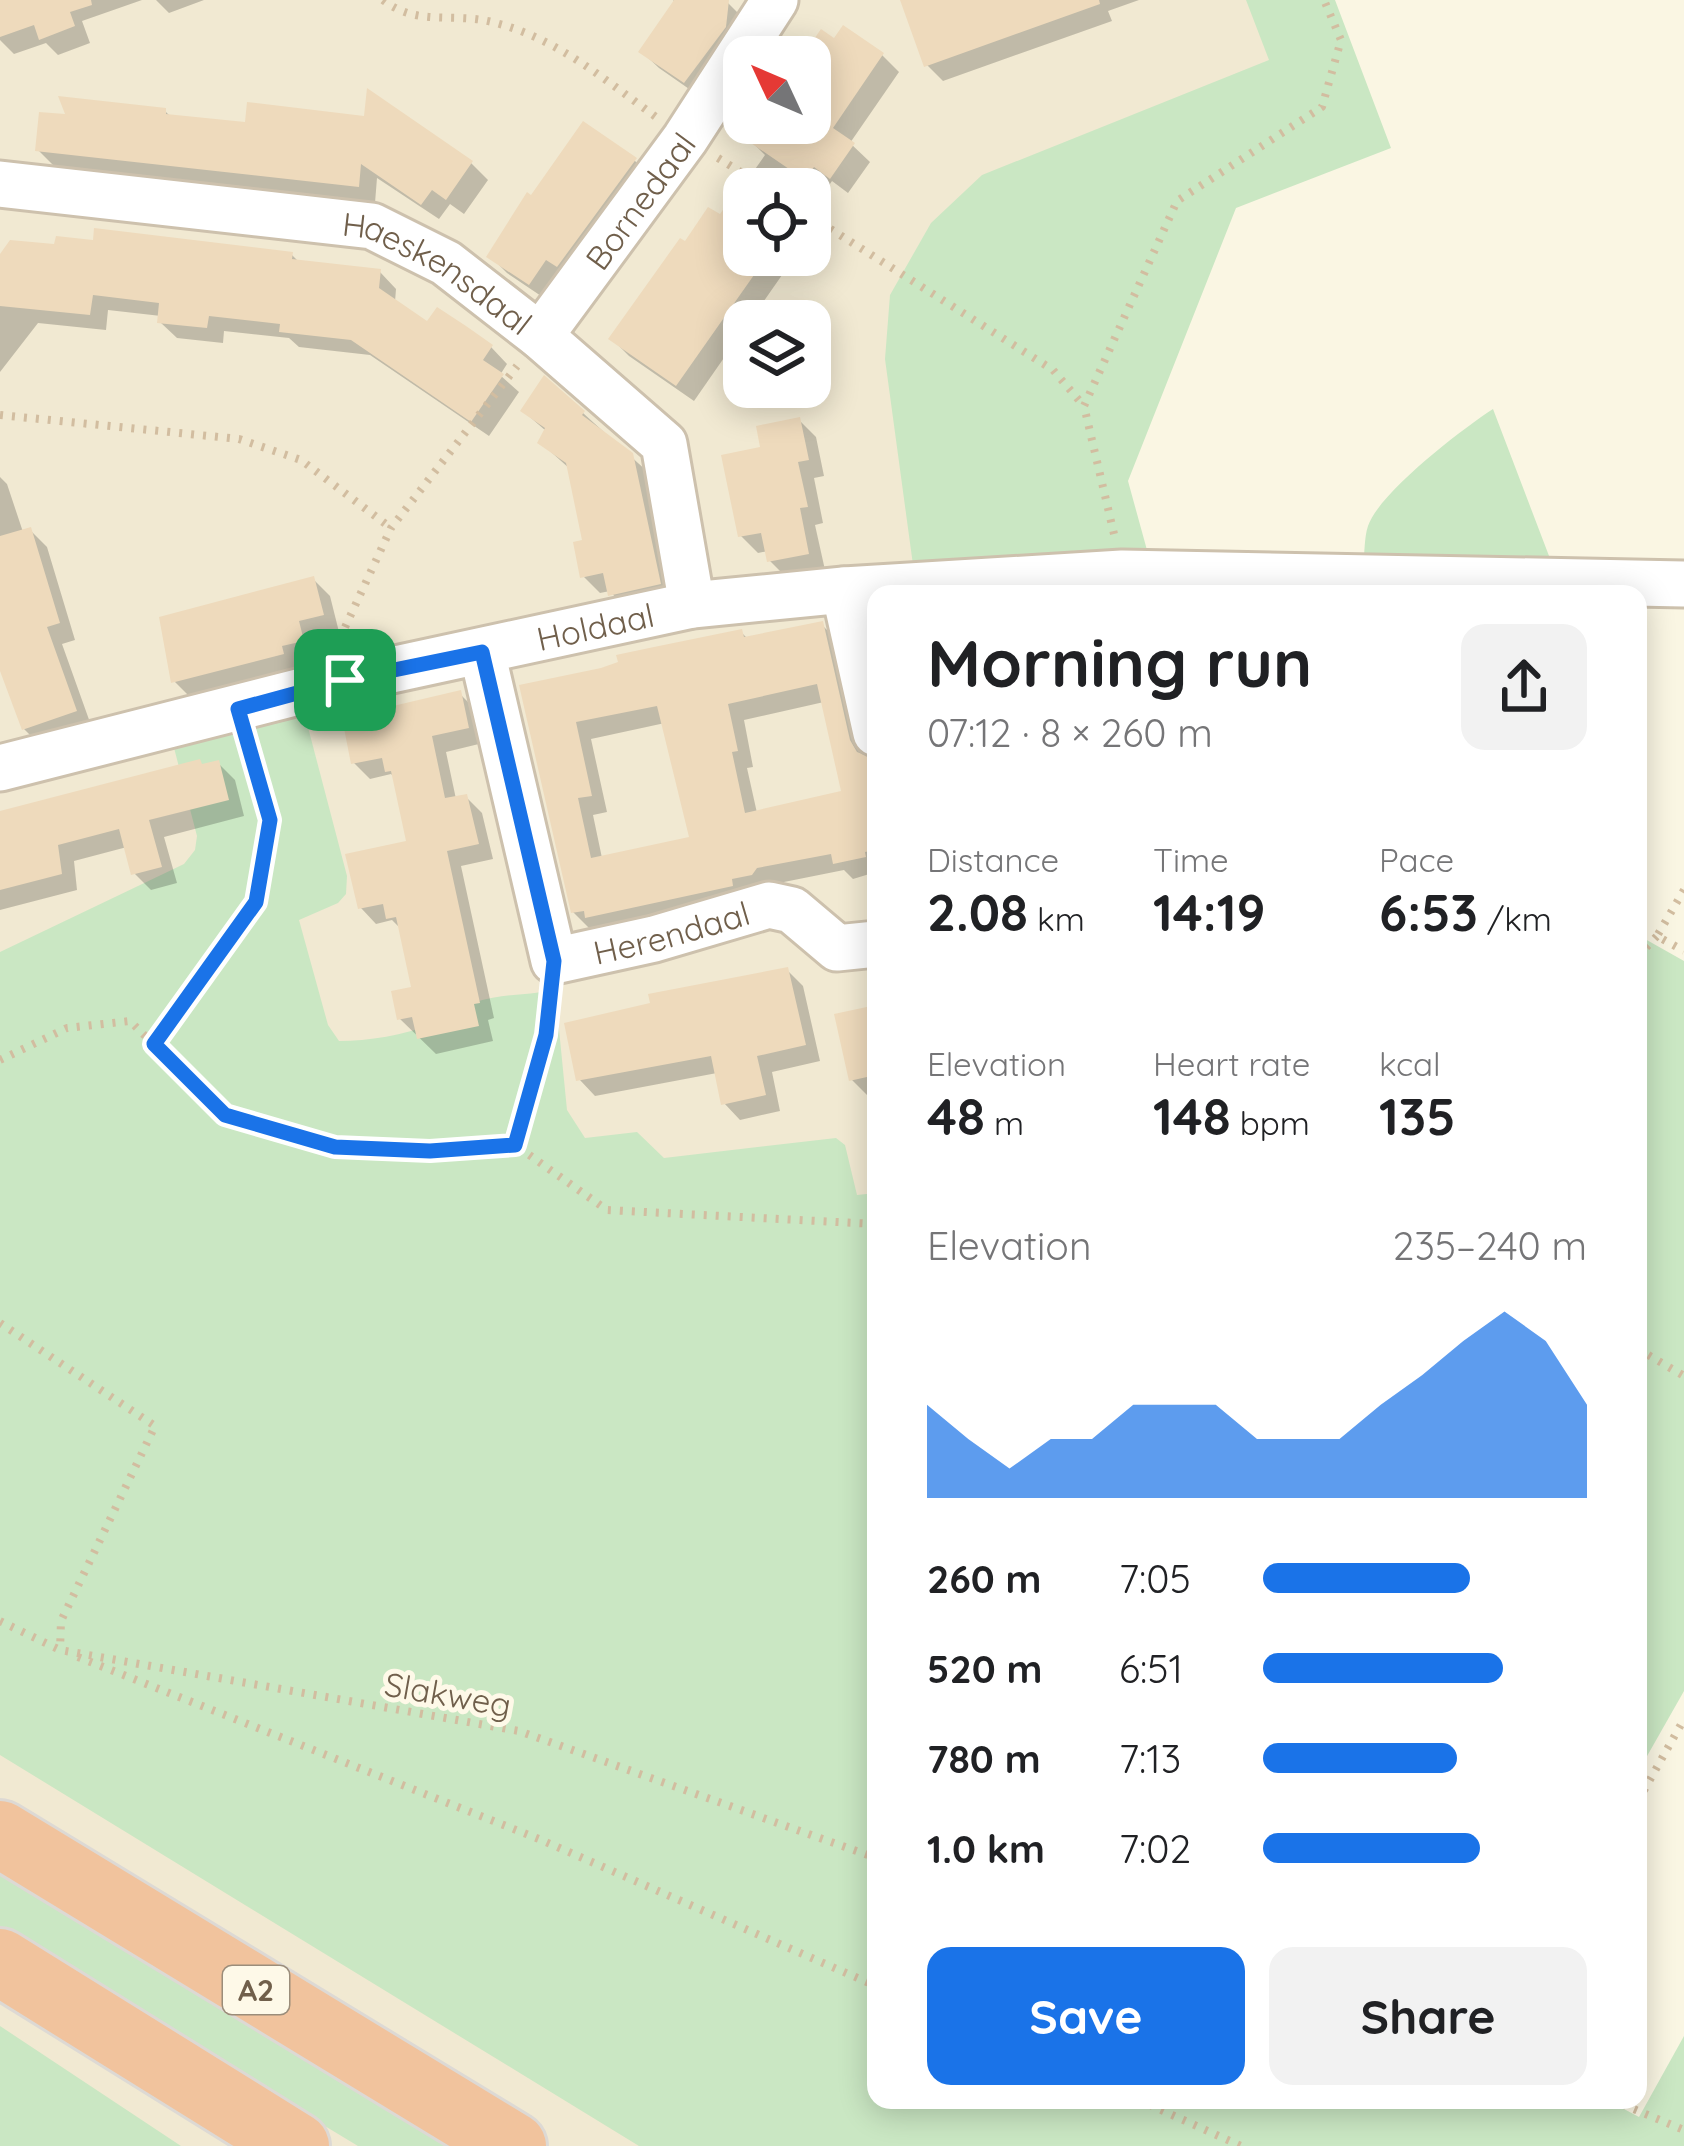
<!DOCTYPE html>
<meta charset="utf-8">
<style>
:root{--surface:#fff;--page:#f2f2f2;--text:#202124;--muted:#757577;--accent:#1a73e8}
body{margin:0;font-family:Quicksand,sans-serif;background:var(--page);color:var(--text);height:100vh;display:flex;flex-direction:column;font-size:45px;white-space:nowrap}
*{box-sizing:border-box;margin:0}
p{font-size:39px;color:var(--muted)}
.icon{flex:none;width:66px;height:66px;fill:none;stroke:currentColor;stroke-width:2;stroke-linecap:round;stroke-linejoin:round}
.map{position:relative;flex:1;overflow:hidden}
.details{position:absolute;left:867px;top:585px;width:780px;height:1524px;display:flex;flex-direction:column;background:var(--surface);border-radius:24px;box-shadow:0 6px 30px #0003}
.details>*{flex:none}
.needle{width:78px;rotate:314deg}
.fabs{position:absolute;left:723px;top:36px;display:grid;gap:24px}
.fabs a{display:grid;place-items:center;width:108px;height:108px;border-radius:24px;background:var(--surface);box-shadow:0 6px 30px #0003;font-size:60px}
.pin{position:absolute;display:grid;place-items:center;width:102px;height:102px;color:#fff;margin:-51px;border-radius:24px;box-shadow:0 6px 18px #0006}
.round{display:grid;place-items:center;flex:none;width:126px;height:126px;border-radius:24px;background:var(--page)}
.overview{display:flex;align-items:center;justify-content:space-between;height:204px;padding:0 60px}
h1{font-size:66px;font-weight:700;line-height:90px}
.figures{display:grid;grid-template-columns:repeat(3,1fr);gap:18px;height:204px;padding:12px 60px}
.figures div{display:grid;align-content:center}
.figures b{font-size:51px;font-weight:700}
.figures small{font-size:33px;font-weight:400}
.figures p{font-size:33px}
.chart{height:336px;padding:24px 60px}
.chart p{display:flex;justify-content:space-between}
.chart svg{width:100%;height:216px;margin-top:12px;fill:var(--accent);opacity:.7}
.action{display:flex;gap:24px;margin-top:auto;padding:24px 60px}
.action a{flex:1;height:138px;border-radius:24px;background:var(--accent);color:#fff;font-size:48px;font-weight:700;line-height:138px;text-align:center}
.action a+a{background:var(--page);color:var(--text)}
ul{padding:0 60px;list-style:none;font-size:39px}
li{display:grid;grid-template-columns:192px 144px 1fr;align-items:center;height:90px}
li i{height:30px;border-radius:15px;background:var(--accent)}
.map>svg:first-child{display:block}
.residential{fill:#f1e9d2;fill-rule:evenodd}
.green{fill:#cae7c3}
.shadow{fill:#0003;fill-rule:evenodd}
.building{fill:#eedabc;fill-rule:evenodd}
.lines{fill:none;stroke-linecap:round;stroke-linejoin:round}
.street-casing{stroke:#cdc1ad;stroke-width:51}
.highway-casing{stroke:#ddd9d4;stroke-width:72}
.path{stroke:#d2bda0;stroke-width:8;stroke-dasharray:3 9;stroke-linecap:butt}
.street{stroke:#fff;stroke-width:45}
.highway{stroke:#f1c39d;stroke-width:66}
.route-casing{stroke:#fff;stroke-width:24}
.route{stroke:#1a73e8;stroke-width:15}
.labels{text-anchor:middle;dominant-baseline:central;stroke-width:10;stroke-linejoin:round;paint-order:stroke}
.shield{fill:#fef9e8;stroke:#9b8d7a;stroke-width:3}
.shield-label{font-size:30px;font-weight:bold;fill:#705f4b}
.street-label{font-size:33px;fill:#705f4b;stroke:#fef9e8}
</style>
<div class="map">
<svg width="1684" height="2146" viewBox="0 0 1684 2146">
<rect width="100%" height="100%" fill="#faf6e3"/>
<path class="residential" d="M 0,0 L 1268,0 L 1291,63 L 1052,472 L 876,594 L 876,2100 L 984,2146 L 0,2146 ZM 744,57 L 810,57 L 810,123 L 744,123 ZM 744,189 L 810,189 L 810,255 L 744,255 ZM 744,321 L 810,321 L 810,387 L 744,387 Z"/>
<path class="green" d="M 1246,0 L 1335,0 L 1391,148 L 1236,208 L 1128,481 L 1150,561 L 913,565 L 885,359 L 890,295 L 931,223 L 982,175 L 1269,60 Z
M 1493,409 L 1554,569 L 1363,564 C 1365,552 1364,538 1368,526 C 1379,493 1462,429 1493,409 Z
M 304,712 L 347,876 L 346,894 L 338,903 L 299,920 L 328,1025 L 339,1041 C 368,1041 405,1035 432,1024 C 446,1018 458,1008 473,1003 C 506,992 525,997 555,989 L 567,1110 L 585,1138 L 637,1132 L 664,1158 L 836,1138 L 845,1145 L 857,1195 L 876,1193 L 876,2100 L 1607,2100 L 1639,2117 L 1684,2036 L 1684,2146 L 639,2146 L 0,1755 L 0,952 L 184,864 L 195,850 L 197,836 L 173,744 Z
M 1645,939 L 1684,961 L 1684,1691 L 1638,1772 L 1638,945 Z
M 0,1868 L 465,2146 L 358,2146 L 0,1930 Z
M 0,2026 L 181,2146 L 0,2146 Z"/>
<path class="shadow" d="M 0,0 L 142,0 L 82,21 L 90,43 L 58,55 L 46,43 L 14,54 L 0,40 Z
M 156,0 L 204,0 L 169,13 Z
M 673,0 L 728,3 L 745,20 L 702,98 L 659,68 L 642,52 L 676,3 Z
M 904,0 L 1139,0 L 1108,11 L 1112,21 L 943,81 L 927,65 Z
M 822,33 L 835,42 L 882,55 L 899,72 L 850,143 L 870,162 L 848,193 L 832,181 L 810,213 L 810,189 L 744,189 L 744,255 L 796,255 L 750,321 L 744,321 L 744,329 L 694,401 L 629,356 L 612,339 L 686,245 L 720,219 L 765,155 L 749,139 L 760,123 L 810,123 L 810,57 L 805,57 Z
M 165,111 L 171,117 L 471,163 L 488,180 L 464,214 L 450,204 L 439,219 L 377,178 L 375,203 L 55,167 L 38,150 Z
M 583,125 L 635,161 L 652,177 L 547,300 L 507,273 L 490,256 Z
M 292,255 L 299,262 L 380,272 L 396,289 L 395,302 L 428,325 L 491,347 L 507,364 L 500,375 L 519,392 L 489,436 L 370,355 L 299,347 L 289,338 L 224,331 L 223,343 L 177,338 L 160,322 L 161,316 L 108,310 L 106,330 L 38,323 L 0,372 L 0,283 Z
M 523,411 L 583,413 L 649,473 L 676,600 L 627,611 L 610,591 L 600,593 L 583,576 L 585,542 L 570,469 L 541,443 L 546,431 Z
M 799,420 L 816,437 L 824,476 L 814,478 L 823,523 L 815,525 L 825,570 L 787,578 L 770,561 L 768,551 L 758,553 L 741,536 L 763,449 Z
M 0,477 L 7,484 L 23,532 L 30,530 L 47,547 L 75,640 L 62,644 L 92,728 L 41,746 L 24,729 L 0,660 Z
M 313,579 L 330,596 L 339,632 L 314,638 L 319,658 L 297,663 L 299,670 L 191,698 L 174,681 Z
M 823,626 L 840,643 L 866,759 L 876,764 L 876,872 L 853,879 L 844,870 L 774,884 L 605,933 L 599,927 L 590,929 L 573,912 L 523,688 L 602,671 L 741,632 L 748,639 ZM 824,702 L 845,794 L 757,813 L 747,768 L 753,767 L 744,720 ZM 665,723 L 692,839 L 602,858 L 593,815 L 607,812 L 591,739 Z
M 460,694 L 476,710 L 483,743 L 446,752 L 456,799 L 466,797 L 482,813 L 493,859 L 461,866 L 494,1018 L 488,1020 L 493,1041 L 436,1054 L 400,1019 L 414,989 L 402,930 L 392,920 L 376,924 L 361,908 L 409,843 L 395,778 L 391,774 L 370,779 L 354,763 Z
M 218,763 L 235,780 L 244,816 L 164,837 L 177,883 L 151,890 L 134,873 L 127,847 L 74,861 L 77,890 L 0,910 L 0,816 Z
M 787,970 L 803,986 L 820,1061 L 772,1072 L 780,1111 L 740,1120 L 724,1103 L 717,1073 L 595,1096 L 579,1079 Z
M 876,1008 L 876,1095 L 868,1096 L 851,1079 Z"/>
<path class="building" d="M 0,0 L 91,0 L 92,5 L 70,12 L 75,26 L 39,40 L 34,25 L 0,37 Z
M 674,0 L 729,0 L 726,27 L 684,83 L 638,52 Z
M 900,0 L 1099,0 L 1100,4 L 924,67 Z
M 843,25 L 884,53 L 833,128 L 855,143 L 830,179 L 814,167 L 805,180 L 726,126 L 810,123 L 810,45 L 821,29 L 834,38 Z
M 367,88 L 473,161 L 446,200 L 432,190 L 421,205 L 361,164 L 359,187 L 35,151 L 39,112 L 65,114 L 58,96 L 166,108 L 166,114 L 245,122 L 247,102 L 364,116 Z
M 583,121 L 637,158 L 557,267 L 546,260 L 529,285 L 486,257 L 527,192 L 531,195 Z
M 744,180 L 744,255 L 768,255 L 676,386 L 608,339 L 680,238 L 685,241 L 708,207 L 720,214 Z
M 94,228 L 293,252 L 292,259 L 381,269 L 379,288 L 427,321 L 437,307 L 466,326 L 493,345 L 483,360 L 504,374 L 471,422 L 351,340 L 279,332 L 280,324 L 209,316 L 207,328 L 157,323 L 159,303 L 93,295 L 90,315 L 0,306 L 0,254 L 10,240 L 54,244 L 56,236 L 93,240 Z
M 544,375 L 585,411 L 582,415 L 633,453 L 661,584 L 608,596 L 603,573 L 580,578 L 573,542 L 582,540 L 566,463 L 537,443 L 545,428 L 520,411 Z
M 800,417 L 809,460 L 798,462 L 808,507 L 800,508 L 809,554 L 767,562 L 761,533 L 738,537 L 721,455 L 760,447 L 756,426 Z
M 31,527 L 60,623 L 47,627 L 77,711 L 22,730 L 0,671 L 0,536 Z
M 314,576 L 324,615 L 299,621 L 304,641 L 282,646 L 284,654 L 171,683 L 159,617 Z
M 823,621 L 850,740 L 857,752 L 875,759 L 876,850 L 865,852 L 866,857 L 833,864 L 831,854 L 757,868 L 752,875 L 732,879 L 733,886 L 585,918 L 584,911 L 571,913 L 519,685 L 601,668 L 618,662 L 616,655 L 654,647 L 742,629 L 744,637 ZM 817,684 L 841,791 L 745,813 L 732,752 L 738,751 L 728,704 ZM 657,706 L 689,837 L 591,858 L 578,798 L 592,796 L 576,722 Z
M 461,690 L 469,728 L 432,736 L 445,798 L 467,794 L 479,844 L 447,851 L 480,1003 L 474,1004 L 479,1026 L 417,1039 L 412,1017 L 397,1020 L 391,991 L 411,987 L 396,917 L 386,919 L 383,904 L 358,909 L 345,854 L 406,841 L 391,771 L 385,772 L 382,758 L 351,764 L 342,718 Z
M 200,759 L 202,764 L 219,760 L 229,800 L 149,820 L 162,867 L 131,875 L 119,829 L 58,845 L 62,874 L 0,890 L 0,811 Z
M 788,967 L 806,1045 L 757,1056 L 766,1095 L 721,1105 L 711,1056 L 576,1081 L 564,1023 L 650,1003 L 648,994 Z
M 876,1005 L 876,1075 L 849,1081 L 834,1014 Z"/>
<g class="lines">
<defs>
<g id="street">
<path id="s1" d="M 0,184 L 372,226 L 446,263 L 540,336 L 664,444 L 692,605"/>
<path id="s2" d="M 540,336 L 685,139 L 775,0"/>
<path d="M 844,590 L 876,733"/>
<path id="s3" d="M 482,652 L 554,961 L 654,939 L 769,905 L 792,910 L 837,948 L 876,944"/>
<path id="s4" d="M 0,768 L 345,680 L 692,605 L 844,590 L 1122,573 L 1684,584"/>
</g>
<path id="highway" d="M 0,1834 L 513,2146
M 0,1962 L 296,2146"/>
</defs>
<use href="#street" class="street-casing"/>
<use href="#highway" class="highway-casing"/>
<path class="path" d="M 383,0 C 418,27 452,12 492,22 C 555,37 604,79 656,117
M 718,158 L 768,189
M 810,216 L 1053,370 L 1084,406
M 0,415 L 239,439 L 301,460 L 391,528
M 1114,534 L 1084,406 L 1177,201 L 1322,107 L 1341,40 L 1324,0
M 340,638 L 391,528 L 517,366
M 1684,890 L 1657,936 L 1684,951
M 1638,956 L 1657,936
M 550,999 L 546,1035 L 515,1145 L 607,1210 L 876,1224
M 154,1044 L 256,901 L 270,821 L 248,745
M 0,1060 L 67,1028 L 130,1021 L 225,1115 L 335,1147 L 430,1151 L 515,1145
M 0,1323 L 155,1426 L 61,1621 L 60,1650
M 1638,1349 L 1684,1376
M 0,1621 L 60,1650 L 519,1731 L 876,1858
M 78,1657 L 539,1839 L 876,1986
M 1638,1801 L 1684,1719
M 1139,2100 L 1241,2146
M 1612,2100 L 1684,2130"/>
<use href="#street" class="street"/>
<use href="#highway" class="highway"/>
</g>
<g class="lines">
<defs>
<path id="route" d="M 482,652 L 554,961 L 546,1035 L 515,1145 L 430,1151 L 335,1147 L 225,1115 L 154,1044 L 256,902 L 270,820 L 238,709 L 345,680 Z"/>
</defs>
<use href="#route" class="route-casing"/>
<use href="#route" class="route"/>
</g>
<g class="labels">
<rect class="shield" x="223" y="1966" width="66" height="48" rx="9"/>
<g class="shield-label">
<text x="256" y="1990">A2</text>
</g>
<g class="street-label">
<text stroke="none"><textPath href="#s2" startOffset="168">Bornedaal</textPath></text>
<text stroke="none"><textPath href="#s1" startOffset="453">Haeskensdaal</textPath></text>
<text stroke="none"><textPath href="#s4" startOffset="612">Holdaal</textPath></text>
<text stroke="none"><textPath href="#s3" startOffset="438">Herendaal</textPath></text>
<text transform="translate(448 1694) rotate(10)">Slakweg</text>
</g>
</g>
</svg>
<div class="fabs">
<a><svg class="needle" viewBox="-14 -14 28 28"><path d="M0-13l5 13h-10z" fill="#e53935"/><path d="M0 13l5-13h-10z" fill="#757577"/></svg></a>
<a><svg class="icon" aria-label="locate" viewBox="0 0 24 24"><circle cx="12" cy="12" r="6"/><path d="M12 2v4M12 18v4M2 12h4M18 12h4"/></svg></a>
<a><svg class="icon" aria-label="layers" viewBox="0 0 24 24"><path d="M12 4l9 5-9 5-9-5zM3 14l9 5 9-5"/></svg></a>
</div>
<div class="pin" style="left:345px;top:680px;background:#1e9e55"><svg class="icon" aria-label="arrive" viewBox="0 0 24 24"><path d="M6 21V4h12l-3 4 3 4H6"/></svg></div>
<section class="details">
<div class="overview"><div><h1>Morning run</h1><p>07:12 · 8 × 260 m</p></div><a class="round"><svg class="icon" aria-label="share" viewBox="0 0 24 24"><path d="M12 15V3M7 8l5-5 5 5M5 13v7h14v-7"/></svg></a></div>
<div class="figures">
<div><p>Distance</p><b>2.08<small> km</small></b></div>
<div><p>Time</p><b>14:19</b></div>
<div><p>Pace</p><b>6:53<small> /km</small></b></div>
</div>
<div class="figures">
<div><p>Elevation</p><b>48<small> m</small></b></div>
<div><p>Heart rate</p><b>148<small> bpm</small></b></div>
<div><p>kcal</p><b>135</b></div>
</div>
<div class="chart"><p><span>Elevation</span>235–240 m</p>
<svg viewBox="0 0 160 44" preserveAspectRatio="none"><path d="M0 44V25L10 32L20 38L30 32L40 32L50 25L60 25L70 25L80 32L90 32L100 32L110 25L120 19L130 12L140 6L150 12L160 25V44z"/></svg>
</div>
<ul>
<li><b>260 m</b>7:05<i style="width:64%"></i></li>
<li><b>520 m</b>6:51<i style="width:74%"></i></li>
<li><b>780 m</b>7:13<i style="width:60%"></i></li>
<li><b>1.0 km</b>7:02<i style="width:67%"></i></li>
</ul>
<div class="action"><a>Save</a><a>Share</a></div>
</section>
</div>
